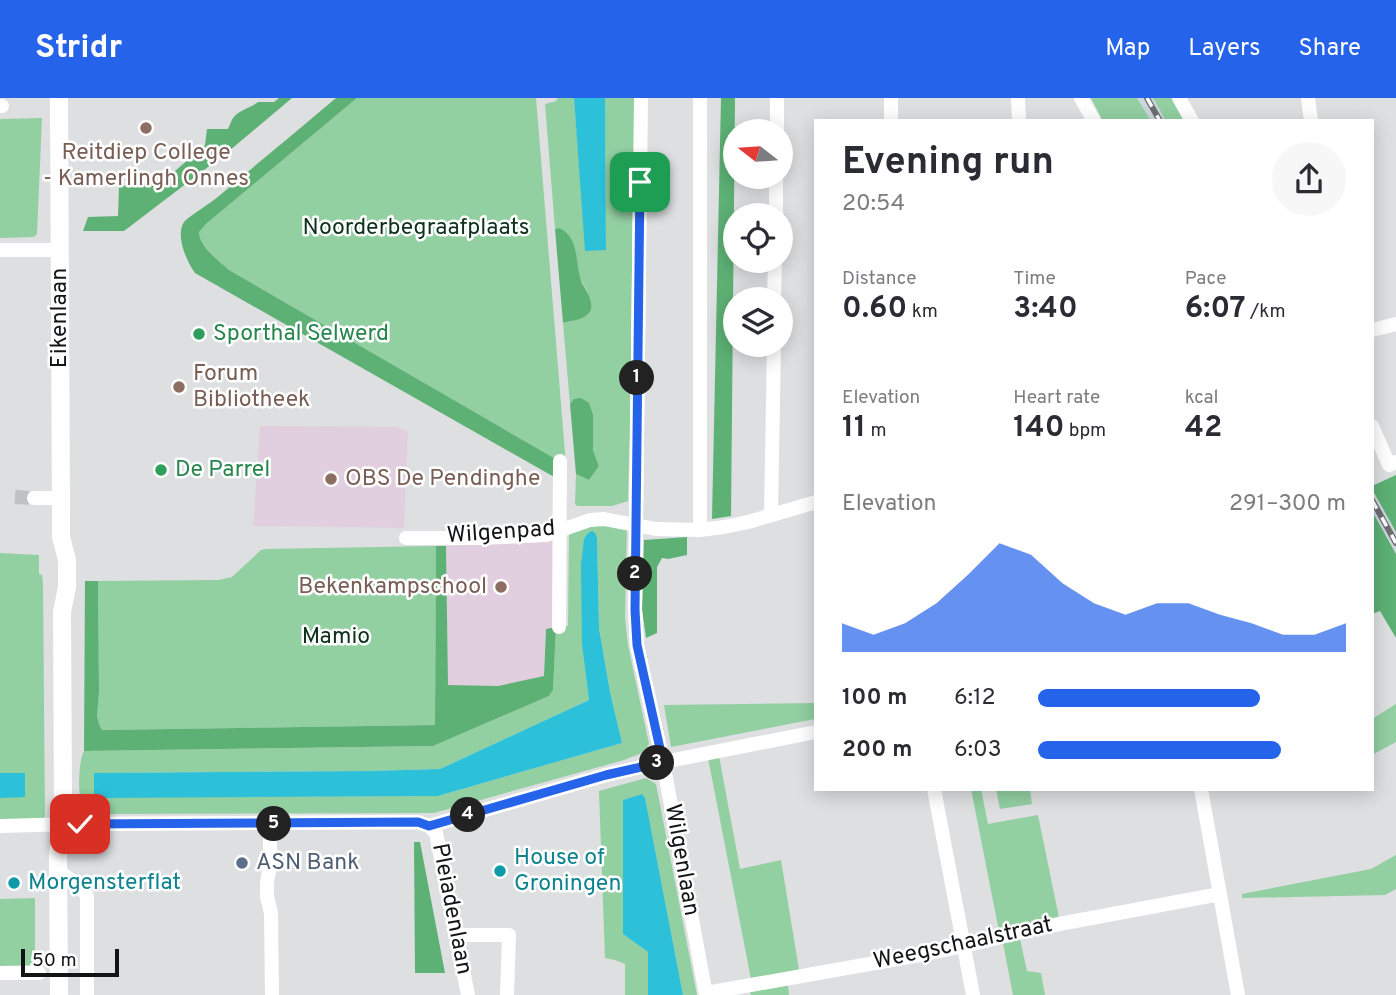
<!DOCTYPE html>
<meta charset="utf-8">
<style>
:root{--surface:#fff;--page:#f7f7f7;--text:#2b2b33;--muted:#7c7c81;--accent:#2563eb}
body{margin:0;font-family:Overpass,sans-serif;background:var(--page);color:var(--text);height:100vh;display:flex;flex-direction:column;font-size:26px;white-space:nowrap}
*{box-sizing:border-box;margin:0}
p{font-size:23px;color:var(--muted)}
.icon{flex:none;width:38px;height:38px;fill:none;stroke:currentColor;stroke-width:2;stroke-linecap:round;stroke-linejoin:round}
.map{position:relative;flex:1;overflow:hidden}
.details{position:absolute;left:814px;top:21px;width:560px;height:672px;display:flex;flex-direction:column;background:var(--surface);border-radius:0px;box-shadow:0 4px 18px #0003}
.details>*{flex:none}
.needle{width:46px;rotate:287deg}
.controls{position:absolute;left:723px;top:21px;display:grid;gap:14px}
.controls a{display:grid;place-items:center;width:70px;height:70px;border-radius:50%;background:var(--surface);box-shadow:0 4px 18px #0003;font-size:35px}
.scale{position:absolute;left:21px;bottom:18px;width:98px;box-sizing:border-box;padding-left:7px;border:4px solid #131415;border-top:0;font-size:19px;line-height:24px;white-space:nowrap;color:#131415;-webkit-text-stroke:5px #fff;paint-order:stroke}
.pin{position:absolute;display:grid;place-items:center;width:60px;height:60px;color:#fff;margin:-30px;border-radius:14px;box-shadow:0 4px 10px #0006}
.km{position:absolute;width:35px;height:35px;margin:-18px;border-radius:50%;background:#222;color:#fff;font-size:19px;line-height:35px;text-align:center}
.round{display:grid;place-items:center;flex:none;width:74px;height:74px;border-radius:37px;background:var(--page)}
.summary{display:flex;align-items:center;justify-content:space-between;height:119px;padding:0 28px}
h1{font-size:38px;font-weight:700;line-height:52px}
.metrics{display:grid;grid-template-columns:repeat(3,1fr);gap:10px;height:119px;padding:7px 28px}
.metrics div{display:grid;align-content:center}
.metrics b{font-size:30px;font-weight:700}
.metrics small{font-size:19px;font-weight:400}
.metrics p{font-size:19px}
.chart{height:196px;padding:14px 28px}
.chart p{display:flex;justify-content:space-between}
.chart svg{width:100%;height:126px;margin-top:7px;fill:var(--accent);opacity:.7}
ul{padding:0 28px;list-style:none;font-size:23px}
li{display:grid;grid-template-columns:112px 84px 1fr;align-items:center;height:52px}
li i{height:18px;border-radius:9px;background:var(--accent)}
header{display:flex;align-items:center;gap:42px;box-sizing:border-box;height:98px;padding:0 35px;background:var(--accent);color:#fff}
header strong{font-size:33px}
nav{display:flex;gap:38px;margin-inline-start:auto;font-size:24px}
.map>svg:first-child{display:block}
.built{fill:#cdd6dd}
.education{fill:#e1cfdf}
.green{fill:#92cfa1;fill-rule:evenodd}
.forest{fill:#5db175}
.water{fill:#2cc0d9}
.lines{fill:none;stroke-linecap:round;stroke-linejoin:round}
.minor-tunnel{stroke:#bfc1c2;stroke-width:14;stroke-dasharray:14 7;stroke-linecap:butt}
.minor{stroke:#fff;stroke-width:14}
.major{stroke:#fff;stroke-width:18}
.rail-casing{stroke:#6c6e6f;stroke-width:6}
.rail{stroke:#fff;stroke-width:3.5;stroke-dasharray:10;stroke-linecap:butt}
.route-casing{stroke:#fff;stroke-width:14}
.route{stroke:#2563eb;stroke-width:9}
.education-dot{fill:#8d6e63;stroke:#fff;stroke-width:2.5}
.leisure-dot{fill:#2e9e5b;stroke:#fff;stroke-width:2.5}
.service-dot{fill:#5c6f8a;stroke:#fff;stroke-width:2.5}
.culture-dot{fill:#0f9aa8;stroke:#fff;stroke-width:2.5}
.labels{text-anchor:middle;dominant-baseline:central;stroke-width:5;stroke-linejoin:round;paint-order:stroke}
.education-label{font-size:23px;fill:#785e54;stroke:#fff;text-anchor:start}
.park-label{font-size:23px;fill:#0d3119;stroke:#fff}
.street-label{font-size:23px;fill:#131415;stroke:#fff}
.leisure-label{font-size:23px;fill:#27864d;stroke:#fff;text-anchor:start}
.culture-label{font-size:23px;fill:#0d838f;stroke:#fff;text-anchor:start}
.service-label{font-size:23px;fill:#4e5e75;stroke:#fff;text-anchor:start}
</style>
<header>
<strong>Stridr</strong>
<nav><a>Map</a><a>Layers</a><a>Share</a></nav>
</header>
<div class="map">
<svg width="1396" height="897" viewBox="0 0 1396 897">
<rect width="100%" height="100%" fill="#dddfe1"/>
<path class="built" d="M 1137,0 L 1153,0 L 1166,23 L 1151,23 Z
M 1374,394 L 1396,434 L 1396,456 L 1372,413 L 1372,395 Z"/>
<path class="education" d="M 260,328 L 397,329 L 408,334 L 404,430 L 253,428 Z
M 554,441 L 556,529 L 546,531 L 544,578 L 498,588 L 448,587 L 446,448 Z"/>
<path class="green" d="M 357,0 L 536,0 L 566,367 L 229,172 C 218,162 201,149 199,134 L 206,126 Z
M 558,0 L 574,0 L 586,153 L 606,151 L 605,0 L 638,0 L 628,403 L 612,408 L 577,408 L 575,406 L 576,376 L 589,382 L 599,368 L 593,352 L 593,317 L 575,301 L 570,306 L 563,225 L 573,223 L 587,193 L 580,180 L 559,130 L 555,131 L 545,6 L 556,3 Z
M 1091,0 L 1137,0 L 1151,23 L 1103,23 Z
M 1153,0 L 1175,0 L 1188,23 L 1166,23 Z
M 42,20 L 37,136 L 34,139 L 0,140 L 0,21 Z
M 571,423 L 627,426 L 625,520 L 628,547 L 649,646 L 642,655 L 624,662 L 434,715 L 105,716 C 99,714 88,712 84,708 C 76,701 79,661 84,653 L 433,648 L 549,598 L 553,592 L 556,529 L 568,528 L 569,431 ZM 597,440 L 599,530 L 610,594 L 622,645 L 438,698 L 94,699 L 95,675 L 368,673 L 440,671 L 589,602 L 582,547 Z
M 436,448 L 435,627 L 102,632 L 99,626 L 97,618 L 99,595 L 98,483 L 219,482 L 232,479 L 261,452 L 266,451 Z
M 0,455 L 39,457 L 39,476 L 42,477 L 43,487 L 45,721 L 0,722 Z
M 815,605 L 815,621 L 671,649 L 664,607 Z
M 1396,606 L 1396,644 L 1372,657 L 1372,621 Z
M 719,658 L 740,771 L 781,762 L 799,872 L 751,881 L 708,660 Z
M 646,680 L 656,686 L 697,897 L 683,897 L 645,701 L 642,696 L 623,702 L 623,836 L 648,854 L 648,897 L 625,897 L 625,866 L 615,862 L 605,860 L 599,693 Z
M 971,691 L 981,691 L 988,726 L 1038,717 L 1059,820 L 999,833 Z
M 996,691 L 1030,691 L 1032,706 L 1000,711 Z
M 1396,757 L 1396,791 L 1385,797 L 1242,800 L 1242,796 L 1371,771 Z
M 35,800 L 35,867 L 0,868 L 0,801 Z
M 1020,841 L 1027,873 L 1041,875 L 1045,897 L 1013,897 L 1003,845 Z
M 788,887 L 789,897 L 751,897 L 750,894 Z"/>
<path class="forest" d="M 279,0 L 292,0 L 229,53 L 124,133 L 83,133 L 88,119 L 118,118 L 119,88 L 160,86 L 205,47 L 207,31 L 228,31 C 230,27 231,23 233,20 C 239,12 251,10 258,4 L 274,4 Z
M 336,0 L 357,0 L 206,126 L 199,134 C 200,149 218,162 229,172 L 566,367 L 563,384 L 195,175 C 187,164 175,138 184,124 C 188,119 212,104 219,98 C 258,65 297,33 336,0 Z
M 721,0 L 735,0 L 731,418 L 712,421 Z
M 559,130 C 579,139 575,162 580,179 C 582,189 593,199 591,210 C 590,221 571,223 563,225 L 555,131 Z
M 581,300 L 589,305 L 593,317 L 593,352 L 599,368 L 589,382 L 576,376 L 570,306 L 574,301 Z
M 1396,377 L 1396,434 L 1372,391 L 1372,388 Z
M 1372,413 L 1396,456 L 1396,540 L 1380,513 L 1372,516 Z
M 687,439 L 687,457 L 668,461 L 662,460 L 657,469 L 657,535 L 646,540 L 642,511 L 644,442 Z
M 436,448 L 446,448 L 448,587 L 498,588 L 544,578 L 546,531 L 556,529 L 553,592 L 549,598 L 433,648 L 84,653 L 85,483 L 98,483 L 99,595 L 97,618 L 99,626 L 102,632 L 435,627 Z
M 414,744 L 420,744 L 445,875 L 415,875 Z"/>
<path class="water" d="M 574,0 L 605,0 L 606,152 L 585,153 Z
M 592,433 L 595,435 L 597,440 L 599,530 L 610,594 L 622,645 L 438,698 L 94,700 L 94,675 L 368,673 L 440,671 L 589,602 L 582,547 L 581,467 L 584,441 L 588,435 Z
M 0,675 L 25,675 L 25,699 L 0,700 Z
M 642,696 L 645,700 L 683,897 L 648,897 L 648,854 L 623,836 L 623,702 Z"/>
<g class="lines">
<path class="minor-tunnel" d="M 15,399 L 34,400"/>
<path class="minor" d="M 641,0 L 635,512 L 637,547 L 663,664 L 706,897
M 1018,0 L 1019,23
M 1081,0 L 1094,23
M 1179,0 L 1192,23
M 1308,0 L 1311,23
M 0,8 L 2,8
M 891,23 L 891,0
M 777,33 L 777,0
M 776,117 L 776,79
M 0,152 L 60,152
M 774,201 L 775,163
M 1372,232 L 1396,226
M 1372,328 L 1389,367 L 1396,364
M 34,400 L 61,400
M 771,417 L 774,247
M 700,432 L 700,0
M 406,440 L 480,440 L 547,437 L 590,422 L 604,421 L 656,431 L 700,432 L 724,429 L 748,424 L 816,404
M 559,529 L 560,363
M 934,691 L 973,897
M 1201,691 L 1238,897
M 270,726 L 270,767 L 267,785 L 267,799 L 271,815 L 272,897
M 0,728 L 73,726 L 418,724 L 429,728 L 606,677 L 663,664 L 816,634
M 429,728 L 436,735 L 468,897
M 58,773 L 80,788 L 87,798 L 87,897
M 456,837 L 509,837 L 507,897
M 0,875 L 39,875
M 706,895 L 914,858 L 964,848 L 1038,830 L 1220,796"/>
<path class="major" d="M 59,0 L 61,420 L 61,439 L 67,462 L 67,489 L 62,514 L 63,703 L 58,759 L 59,897"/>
<defs>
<path id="rail" d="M 1147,0 L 1160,23
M 1372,402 L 1396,445"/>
</defs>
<use href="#rail" class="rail-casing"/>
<use href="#rail" class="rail"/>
</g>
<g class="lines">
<defs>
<path id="route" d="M 80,726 L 418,724 L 429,728 L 606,677 L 663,664 L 637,547 L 635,512 L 640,84"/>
</defs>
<use href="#route" class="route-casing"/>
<use href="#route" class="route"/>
</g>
<g class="education-dot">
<circle cx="146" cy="30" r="7"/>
<circle cx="179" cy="289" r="7"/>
<circle cx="331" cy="381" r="7"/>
<circle cx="501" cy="489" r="7"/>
</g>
<g class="leisure-dot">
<circle cx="199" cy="236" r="7"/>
<circle cx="161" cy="372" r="7"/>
</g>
<circle class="service-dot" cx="242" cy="765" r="7"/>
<g class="culture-dot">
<circle cx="500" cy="773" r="7"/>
<circle cx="14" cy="785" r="7"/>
</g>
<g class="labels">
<g class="education-label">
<text x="146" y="55" text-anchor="middle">Reitdiep College<tspan x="146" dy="26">- Kamerlingh Onnes</tspan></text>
<text x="193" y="276">Forum<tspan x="193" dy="26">Bibliotheek</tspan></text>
<text x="345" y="381">OBS De Pendinghe</text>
<text x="487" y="489" text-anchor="end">Bekenkampschool</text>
</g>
<g class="park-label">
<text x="416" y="130">Noorderbegraafplaats</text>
<text x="336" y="539">Mamio</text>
</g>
<g class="street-label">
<text transform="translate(60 220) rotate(-90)">Eikenlaan</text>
<text transform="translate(501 435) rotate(-4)">Wilgenpad</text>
<text transform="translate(681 762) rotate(80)">Wilgenlaan</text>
<text transform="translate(451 811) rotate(79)">Pleiadenlaan</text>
<text transform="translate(963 846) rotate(-12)">Weegschaalstraat</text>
</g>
<g class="leisure-label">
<text x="213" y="236">Sporthal Selwerd</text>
<text x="175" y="372">De Parrel</text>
</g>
<g class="culture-label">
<text x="514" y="760">House of<tspan x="514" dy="26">Groningen</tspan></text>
<text x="28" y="785">Morgensterflat</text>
</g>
<g class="service-label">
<text x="256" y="765">ASN Bank</text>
</g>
</g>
</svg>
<div class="controls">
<a><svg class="needle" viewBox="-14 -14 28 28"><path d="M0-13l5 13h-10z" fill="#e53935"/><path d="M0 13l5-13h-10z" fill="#7c7c81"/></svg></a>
<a><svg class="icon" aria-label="locate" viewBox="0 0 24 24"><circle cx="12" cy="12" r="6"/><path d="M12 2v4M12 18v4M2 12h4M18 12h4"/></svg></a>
<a><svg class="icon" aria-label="layers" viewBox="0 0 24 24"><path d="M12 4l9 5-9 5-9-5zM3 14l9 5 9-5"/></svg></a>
</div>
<div class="scale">50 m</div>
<div class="pin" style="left:640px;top:84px;background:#1e9e55"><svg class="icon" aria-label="arrive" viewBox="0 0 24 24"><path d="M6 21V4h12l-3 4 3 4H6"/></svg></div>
<div class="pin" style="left:80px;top:726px;background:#d93025"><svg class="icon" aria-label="check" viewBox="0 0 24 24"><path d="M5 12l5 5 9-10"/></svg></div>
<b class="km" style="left:637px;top:280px">1</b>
<b class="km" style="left:635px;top:476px">2</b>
<b class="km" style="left:657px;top:665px">3</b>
<b class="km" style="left:468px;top:717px">4</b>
<b class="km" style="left:274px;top:726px">5</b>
<section class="details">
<div class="summary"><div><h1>Evening run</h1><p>20:54</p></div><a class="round"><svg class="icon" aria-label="share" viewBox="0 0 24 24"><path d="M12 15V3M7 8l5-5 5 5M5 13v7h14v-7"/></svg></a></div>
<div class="metrics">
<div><p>Distance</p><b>0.60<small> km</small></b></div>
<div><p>Time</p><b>3:40</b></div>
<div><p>Pace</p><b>6:07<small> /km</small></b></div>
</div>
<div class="metrics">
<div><p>Elevation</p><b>11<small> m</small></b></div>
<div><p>Heart rate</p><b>140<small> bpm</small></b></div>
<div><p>kcal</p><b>42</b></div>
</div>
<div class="chart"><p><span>Elevation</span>291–300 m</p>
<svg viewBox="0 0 160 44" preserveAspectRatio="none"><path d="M0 44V34L10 38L20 34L30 27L40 17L50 6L60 10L70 20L80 27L90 31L100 27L110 27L120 31L130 34L140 38L150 38L160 34V44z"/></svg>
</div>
<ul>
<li><b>100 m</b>6:12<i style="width:72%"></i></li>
<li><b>200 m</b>6:03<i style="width:79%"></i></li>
</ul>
</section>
</div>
